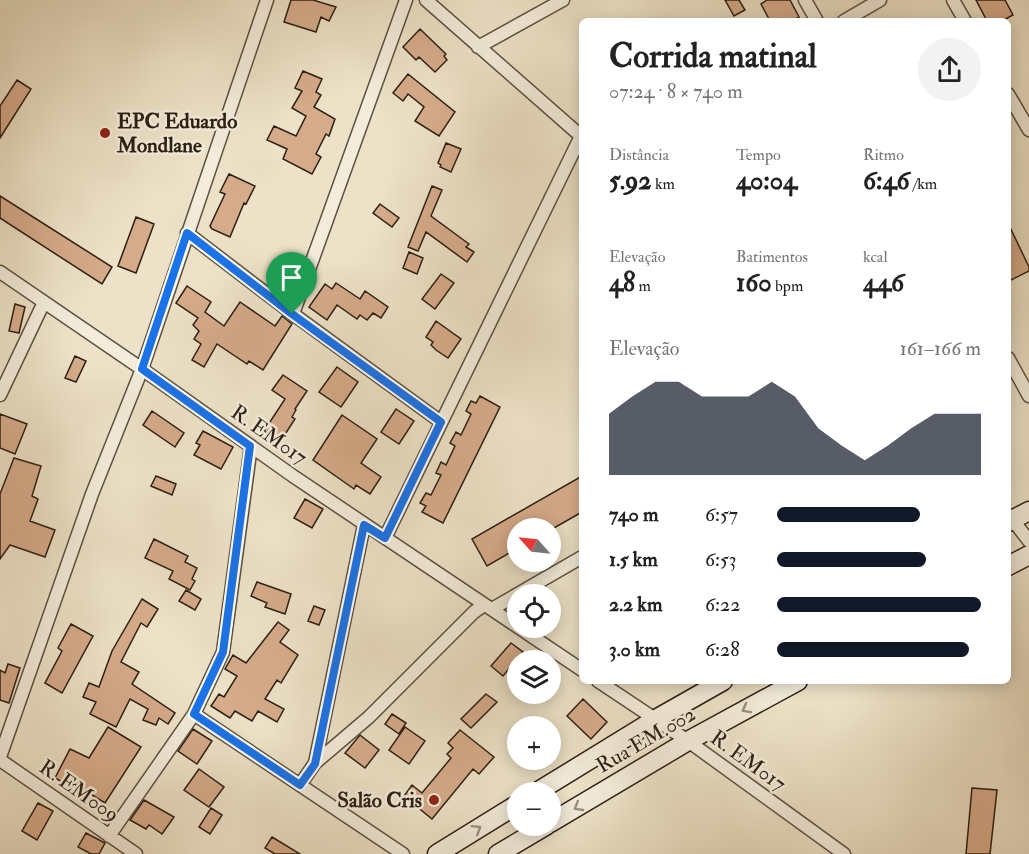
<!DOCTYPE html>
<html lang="pt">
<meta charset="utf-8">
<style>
:root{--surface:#fff;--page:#f2f2f2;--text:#222;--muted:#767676;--accent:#111827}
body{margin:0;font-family:"IM FELL Double Pica",serif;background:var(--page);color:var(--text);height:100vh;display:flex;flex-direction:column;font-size:22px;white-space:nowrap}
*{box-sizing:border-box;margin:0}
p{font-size:20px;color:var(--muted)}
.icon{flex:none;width:33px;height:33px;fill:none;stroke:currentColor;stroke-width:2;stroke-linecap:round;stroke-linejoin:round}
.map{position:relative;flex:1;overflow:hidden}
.side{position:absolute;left:579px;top:18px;width:432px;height:666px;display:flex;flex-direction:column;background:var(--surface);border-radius:9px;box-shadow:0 3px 15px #0003}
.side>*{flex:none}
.needle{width:39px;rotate:297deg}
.controls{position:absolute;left:507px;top:518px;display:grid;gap:12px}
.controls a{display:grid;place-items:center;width:54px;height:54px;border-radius:50%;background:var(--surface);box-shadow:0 3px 15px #0003;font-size:30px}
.pin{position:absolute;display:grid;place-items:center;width:51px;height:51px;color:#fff;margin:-62px -26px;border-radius:50% 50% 50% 0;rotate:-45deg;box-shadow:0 0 6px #0007}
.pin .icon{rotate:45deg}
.round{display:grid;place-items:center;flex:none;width:63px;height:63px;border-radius:32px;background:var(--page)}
.overview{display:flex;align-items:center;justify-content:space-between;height:102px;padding:0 30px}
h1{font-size:33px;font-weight:700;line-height:45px}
.metrics{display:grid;grid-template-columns:repeat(3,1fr);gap:9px;height:102px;padding:6px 30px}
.metrics div{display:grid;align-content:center}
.metrics b{font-size:26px;font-weight:700}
.metrics small{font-size:16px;font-weight:400}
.metrics p{font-size:16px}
.chart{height:168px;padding:12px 30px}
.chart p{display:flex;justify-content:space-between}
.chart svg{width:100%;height:108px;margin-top:6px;fill:var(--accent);opacity:.7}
ul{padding:0 30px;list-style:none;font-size:20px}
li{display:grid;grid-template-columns:96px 72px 1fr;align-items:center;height:45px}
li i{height:15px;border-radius:8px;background:var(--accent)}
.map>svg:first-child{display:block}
.building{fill:#d6ab8a;stroke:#2c1f14;stroke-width:1.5}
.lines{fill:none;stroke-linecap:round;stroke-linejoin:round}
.street-casing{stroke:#5c5041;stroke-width:15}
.secondary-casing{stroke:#2c1f14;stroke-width:21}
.street{stroke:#f3ecdb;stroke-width:12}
.secondary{stroke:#f3ecdb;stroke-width:18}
.oneway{stroke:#999081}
.route-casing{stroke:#fff;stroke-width:12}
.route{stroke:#1a73e8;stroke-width:8}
.poi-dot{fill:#8f2418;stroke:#f3ecdb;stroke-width:2}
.labels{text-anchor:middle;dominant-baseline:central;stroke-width:5;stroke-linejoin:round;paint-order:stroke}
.poi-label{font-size:21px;font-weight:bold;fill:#2c1f14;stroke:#f3ecdb;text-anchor:start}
.street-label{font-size:21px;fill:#2c1f14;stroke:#f3ecdb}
</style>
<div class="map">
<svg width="1029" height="854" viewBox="0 0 1029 854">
<rect width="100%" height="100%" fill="#ede2c7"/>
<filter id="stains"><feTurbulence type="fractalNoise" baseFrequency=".00333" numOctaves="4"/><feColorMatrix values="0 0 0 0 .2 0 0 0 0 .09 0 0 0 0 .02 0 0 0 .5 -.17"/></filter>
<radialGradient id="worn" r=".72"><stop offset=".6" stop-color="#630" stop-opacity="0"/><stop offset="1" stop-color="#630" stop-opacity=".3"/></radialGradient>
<path class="building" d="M 291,0 L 313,0 L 336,7 L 329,21 L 321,17 L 316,32 L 284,22 Z
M 725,0 L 739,0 L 745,10 L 734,16 Z
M 767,0 L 790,0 L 799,17 L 792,21 L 770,21 L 761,4 Z
M 976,0 L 1005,0 L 1013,15 L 1002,21 L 987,21 Z
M 420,29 L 446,54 L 444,56 L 447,60 L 435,72 L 419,57 L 416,60 L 403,47 Z
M 303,71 L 322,79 L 316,92 L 321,95 L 314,107 L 335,119 L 329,136 L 326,134 L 316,154 L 321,157 L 312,174 L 283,159 L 287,149 L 267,140 L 274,126 L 296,136 L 306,116 L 292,108 L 302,91 L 295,88 Z
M 408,74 L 455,112 L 439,136 L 415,121 L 424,107 L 408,94 L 403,101 L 393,93 Z
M 17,80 L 31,89 L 0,138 L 0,106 Z
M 446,143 L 461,149 L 451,172 L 440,167 L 441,165 L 438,163 Z
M 229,174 L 255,186 L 246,204 L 244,203 L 230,237 L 212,229 L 210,226 L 225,194 L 220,192 Z
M 432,186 L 442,190 L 431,216 L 469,244 L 466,247 L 474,252 L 467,262 L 426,232 L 418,251 L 408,247 Z
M 0,196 L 112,267 L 102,284 L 0,218 Z
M 380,204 L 399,218 L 392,227 L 373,213 Z
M 136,217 L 154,224 L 136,273 L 118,266 Z
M 1008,223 L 1029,267 L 1029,271 L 1011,280 L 1008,274 Z
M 409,252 L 423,258 L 417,274 L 403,268 Z
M 441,274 L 454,283 L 435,309 L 422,299 Z
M 336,283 L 360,299 L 365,291 L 388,307 L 381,318 L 373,313 L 367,320 L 360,315 L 357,319 L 337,305 L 327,320 L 309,307 L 325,284 L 332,289 Z
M 187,286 L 211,302 L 205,312 L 224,326 L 240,302 L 275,326 L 282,316 L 292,324 L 263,370 L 249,361 L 247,364 L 217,344 L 204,367 L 192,360 L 201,344 L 194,339 L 199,331 L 193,325 L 198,318 L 176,303 Z
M 15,304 L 25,307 L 19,333 L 9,331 Z
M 436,321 L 461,339 L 448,358 L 436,350 L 431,345 L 433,342 L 426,337 Z
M 75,356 L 86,361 L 76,382 L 65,378 Z
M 337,367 L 358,382 L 341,407 L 319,392 Z
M 283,375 L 307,391 L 295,409 L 296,410 L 292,417 L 295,419 L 280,442 L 264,431 L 285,399 L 272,390 Z
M 480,396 L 500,407 L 443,523 L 422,512 L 426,506 L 420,503 L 426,493 L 431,495 L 441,475 L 436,473 L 441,462 L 446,465 L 455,446 L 450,443 L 456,432 L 461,435 L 471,414 L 466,411 L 471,401 L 476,403 Z
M 396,409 L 414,421 L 399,444 L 381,432 Z
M 152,411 L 184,433 L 175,447 L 143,425 Z
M 0,414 L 27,424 L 15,454 L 0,448 Z
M 342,415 L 377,439 L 361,463 L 381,477 L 370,494 L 356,485 L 354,489 L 313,460 Z
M 203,431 L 233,447 L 221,469 L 194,455 L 200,445 L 196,443 Z
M 14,458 L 41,466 L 32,496 L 38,499 L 30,521 L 55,530 L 45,557 L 10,545 L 0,559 L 0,494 Z
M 156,476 L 176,484 L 172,495 L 151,486 Z
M 582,476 L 582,512 L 554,528 L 518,528 L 518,548 L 487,566 L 472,539 Z
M 305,499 L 323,509 L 312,528 L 294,518 Z
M 154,539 L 188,556 L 185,562 L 197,568 L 192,579 L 195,581 L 190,590 L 169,579 L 173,571 L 145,558 Z
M 257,582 L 291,594 L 285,614 L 265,607 L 267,603 L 251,596 Z
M 186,590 L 201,599 L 195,610 L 179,601 Z
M 142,599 L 158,609 L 147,627 L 141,623 L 121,662 L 139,672 L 132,684 L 175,713 L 168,724 L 159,718 L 156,725 L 143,720 L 148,709 L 130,699 L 116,727 L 90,714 L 96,702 L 83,697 L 89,683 L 99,687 L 112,651 Z
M 314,606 L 325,610 L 319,625 L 308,621 Z
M 278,622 L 289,630 L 280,642 L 298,655 L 281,683 L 277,680 L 265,699 L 284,709 L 277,722 L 258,711 L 252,721 L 235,711 L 230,718 L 211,706 L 219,694 L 224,697 L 237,676 L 225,669 L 233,655 L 246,663 Z
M 71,624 L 93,636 L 62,693 L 45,683 L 62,651 L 58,648 Z
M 511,643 L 523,652 L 503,676 L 491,666 Z
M 8,664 L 20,668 L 9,703 L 0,700 L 0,670 L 5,673 Z
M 486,694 L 497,702 L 471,728 L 461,719 Z
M 583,699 L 607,722 L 591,739 L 567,716 Z
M 392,714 L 406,723 L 399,734 L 385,724 Z
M 108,727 L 141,747 L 105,803 L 73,783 L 71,787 L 55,778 L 70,749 L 89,758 Z
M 405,727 L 425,741 L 409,764 L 389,750 Z
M 193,729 L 212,741 L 197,764 L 178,751 Z
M 460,730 L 494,757 L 479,774 L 473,769 L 432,819 L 404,796 L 412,785 L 422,793 L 451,758 L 447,754 L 453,748 L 448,743 Z
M 360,735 L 379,750 L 365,768 L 345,753 Z
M 199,769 L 224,787 L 209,807 L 184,790 Z
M 972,788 L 997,790 L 990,854 L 966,854 Z
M 144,800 L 174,817 L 162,834 L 149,825 L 146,829 L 130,820 Z
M 38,803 L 53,811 L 37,840 L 22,831 Z
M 211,808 L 222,815 L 210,834 L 199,827 Z
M 86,833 L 105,843 L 99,854 L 91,854 L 78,847 Z
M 272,837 L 300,854 L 275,854 L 265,848 Z"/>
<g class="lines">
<defs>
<path id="street" d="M 426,0 L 582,137
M 805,0 L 817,21
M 953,0 L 965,21
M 844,21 L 880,0
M 478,47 L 563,0
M 1008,94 L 1029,130
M 187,233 L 293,314 L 441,422
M 0,272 L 142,369 L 293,476 L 518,627
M 293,314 L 406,0
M 1008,358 L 1029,396
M 0,395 L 44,302
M 1009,515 L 1029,541
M 385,538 L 581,136
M 492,609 L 582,557
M 518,627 L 582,670
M 598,681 L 688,741 L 844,854
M 194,714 L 403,854
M 0,757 L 92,494 L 142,369 L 267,0
M 0,760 L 136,854
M 315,763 L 369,717 L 474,612 L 484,605
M 300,785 L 315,763 L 364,525
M 109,836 L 194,714 L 223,652 L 251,446"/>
<path id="secondary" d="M 1008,522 L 1029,511
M 1008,566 L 1029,555
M 537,792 L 656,719 L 723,681
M 550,823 L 688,741 L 798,681
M 437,854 L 518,804
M 498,854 L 547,825"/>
</defs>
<use href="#street" class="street-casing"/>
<use href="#secondary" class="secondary-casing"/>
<use href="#street" class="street"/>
<use href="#secondary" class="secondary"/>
</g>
<defs><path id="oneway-chevron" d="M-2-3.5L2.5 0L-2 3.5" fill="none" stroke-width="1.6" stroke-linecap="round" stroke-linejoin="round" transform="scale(1.5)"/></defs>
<g class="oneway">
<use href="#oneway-chevron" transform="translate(746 709) rotate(151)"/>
<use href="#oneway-chevron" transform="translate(578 807) rotate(149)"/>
<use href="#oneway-chevron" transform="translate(477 829) rotate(-32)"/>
</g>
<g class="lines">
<defs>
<path id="route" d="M 187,233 L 292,314 L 441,422 L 385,538 L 364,525 L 315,764 L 300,785 L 194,714 L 223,652 L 250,446 L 142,369 Z"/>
</defs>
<use href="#route" class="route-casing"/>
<use href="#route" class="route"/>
</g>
<g class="poi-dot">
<circle cx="105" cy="133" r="6"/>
<circle cx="434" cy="800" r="6"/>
</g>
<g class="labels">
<g class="poi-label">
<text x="117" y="121">EPC Eduardo<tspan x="117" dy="24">Mondlane</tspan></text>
<text x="422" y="800" text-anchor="end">Salão Cris</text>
</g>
<g class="street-label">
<text transform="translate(269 435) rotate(35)">R. EM017</text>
<text transform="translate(646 740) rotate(-30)">Rua EM.002</text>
<text transform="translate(748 761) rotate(36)">R. EM017</text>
<text transform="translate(79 791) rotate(35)">R. EM009</text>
</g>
</g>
<rect width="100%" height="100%" filter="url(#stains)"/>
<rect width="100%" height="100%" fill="url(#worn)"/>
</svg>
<div class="controls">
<a><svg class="needle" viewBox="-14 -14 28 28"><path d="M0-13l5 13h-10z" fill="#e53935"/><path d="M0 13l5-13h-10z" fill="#767676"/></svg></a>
<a><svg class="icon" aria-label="locate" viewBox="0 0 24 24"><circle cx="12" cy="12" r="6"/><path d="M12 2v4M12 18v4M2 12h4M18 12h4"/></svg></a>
<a><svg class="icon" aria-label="layers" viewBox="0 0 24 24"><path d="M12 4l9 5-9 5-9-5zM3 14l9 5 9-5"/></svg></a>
<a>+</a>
<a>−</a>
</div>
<div class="pin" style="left:292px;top:314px;background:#1e9e55"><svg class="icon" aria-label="arrive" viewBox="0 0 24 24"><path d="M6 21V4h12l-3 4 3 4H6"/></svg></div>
<section class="side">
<div class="overview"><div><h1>Corrida matinal</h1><p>07:24 · 8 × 740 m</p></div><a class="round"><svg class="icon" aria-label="share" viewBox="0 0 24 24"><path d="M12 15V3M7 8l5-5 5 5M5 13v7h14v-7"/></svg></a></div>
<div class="metrics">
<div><p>Distância</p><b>5.92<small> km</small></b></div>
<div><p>Tempo</p><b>40:04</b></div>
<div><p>Ritmo</p><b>6:46<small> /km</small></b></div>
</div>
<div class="metrics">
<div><p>Elevação</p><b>48<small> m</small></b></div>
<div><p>Batimentos</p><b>160<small> bpm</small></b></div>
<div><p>kcal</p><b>446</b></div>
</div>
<div class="chart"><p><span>Elevação</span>161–166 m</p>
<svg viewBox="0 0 160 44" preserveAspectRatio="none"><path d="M0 44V19L10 12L20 6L30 6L40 12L50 12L60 12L70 6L80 12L90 25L100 32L110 38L120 32L130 25L140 19L150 19L160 19V44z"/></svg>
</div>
<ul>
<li><b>740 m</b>6:57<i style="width:70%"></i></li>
<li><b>1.5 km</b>6:53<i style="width:73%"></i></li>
<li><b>2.2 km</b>6:22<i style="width:100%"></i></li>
<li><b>3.0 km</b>6:28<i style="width:94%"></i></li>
</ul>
</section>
</div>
